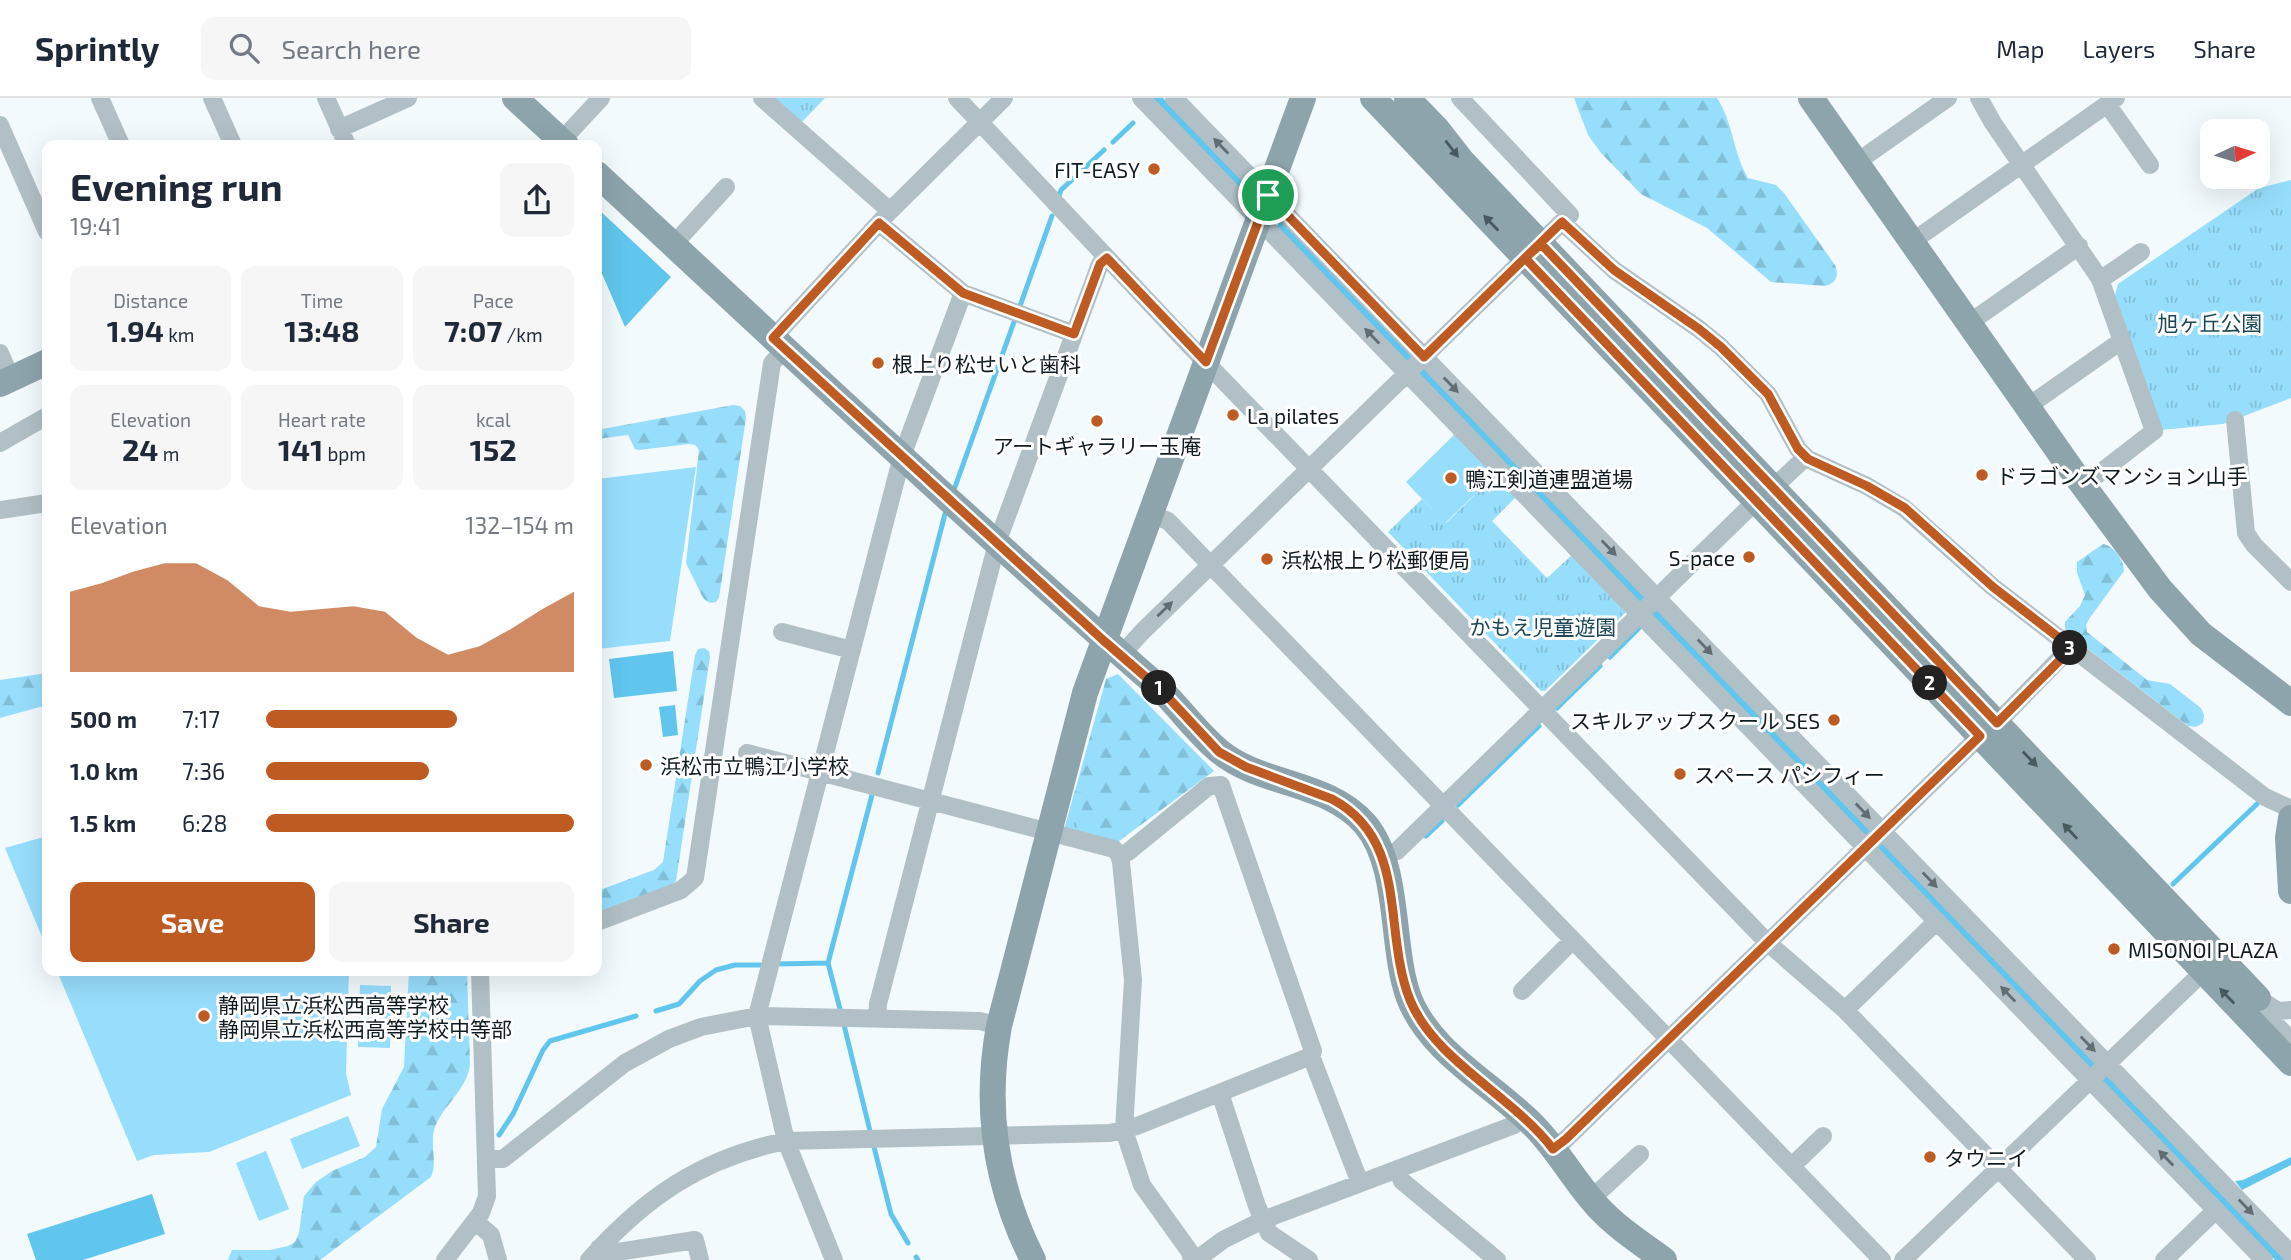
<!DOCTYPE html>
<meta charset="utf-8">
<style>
:root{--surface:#fff;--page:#f6f6f7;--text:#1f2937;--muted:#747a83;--line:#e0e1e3;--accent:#be5b23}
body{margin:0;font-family:"Exo 2","Noto Sans JP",sans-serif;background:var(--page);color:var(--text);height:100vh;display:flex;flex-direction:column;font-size:26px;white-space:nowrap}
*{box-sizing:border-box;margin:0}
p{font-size:23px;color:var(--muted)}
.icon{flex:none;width:38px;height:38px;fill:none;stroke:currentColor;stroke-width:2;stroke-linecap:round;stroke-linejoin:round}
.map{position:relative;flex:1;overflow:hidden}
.sheet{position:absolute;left:42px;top:42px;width:560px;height:836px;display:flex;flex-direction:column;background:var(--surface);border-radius:14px;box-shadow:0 7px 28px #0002}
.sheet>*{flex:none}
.needle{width:46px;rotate:86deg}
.buttons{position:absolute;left:2200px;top:21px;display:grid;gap:14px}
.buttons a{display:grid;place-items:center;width:70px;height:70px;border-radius:14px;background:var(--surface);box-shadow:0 7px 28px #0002;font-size:35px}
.pin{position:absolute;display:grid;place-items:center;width:60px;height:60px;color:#fff;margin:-30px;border:4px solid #fff;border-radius:50%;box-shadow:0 2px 7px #0007}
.km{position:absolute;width:35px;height:35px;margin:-18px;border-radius:50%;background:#222;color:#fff;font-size:19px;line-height:35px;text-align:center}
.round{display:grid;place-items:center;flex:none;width:74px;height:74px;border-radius:14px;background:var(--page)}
.overview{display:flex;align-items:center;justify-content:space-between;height:119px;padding:0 28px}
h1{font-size:38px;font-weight:700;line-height:52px}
.stats{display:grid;grid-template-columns:repeat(3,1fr);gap:10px;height:119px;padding:7px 28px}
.stats div{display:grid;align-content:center;border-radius:14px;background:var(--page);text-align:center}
.stats b{font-size:30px;font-weight:700}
.stats small{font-size:19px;font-weight:400}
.stats p{font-size:19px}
.chart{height:196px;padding:14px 28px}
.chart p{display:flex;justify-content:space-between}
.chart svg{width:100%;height:126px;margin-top:7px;fill:var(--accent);opacity:.7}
.primary-button{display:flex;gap:14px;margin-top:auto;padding:14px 28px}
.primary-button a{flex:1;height:80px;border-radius:14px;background:var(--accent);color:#fff;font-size:28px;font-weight:700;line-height:80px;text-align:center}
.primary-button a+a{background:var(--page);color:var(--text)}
ul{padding:0 28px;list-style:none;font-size:23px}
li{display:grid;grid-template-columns:112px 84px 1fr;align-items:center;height:52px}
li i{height:18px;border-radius:9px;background:var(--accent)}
header{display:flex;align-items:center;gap:42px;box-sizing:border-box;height:98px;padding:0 35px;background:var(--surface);border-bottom:2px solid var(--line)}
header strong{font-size:33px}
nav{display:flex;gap:38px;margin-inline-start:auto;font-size:24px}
.search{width:490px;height:63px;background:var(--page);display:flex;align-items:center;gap:18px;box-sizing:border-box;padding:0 24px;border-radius:14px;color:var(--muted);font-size:26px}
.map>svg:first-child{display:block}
.grass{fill:#97defc}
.forest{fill:url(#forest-firs)}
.park{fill:url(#park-tufts)}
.water{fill:#60c6ed}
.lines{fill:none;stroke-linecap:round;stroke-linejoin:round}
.stream{stroke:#60c6ed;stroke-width:5}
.street{stroke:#b1c0c6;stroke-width:18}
.secondary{stroke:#8ea4ad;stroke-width:26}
.oneway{fill:#606e74}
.oneway2{fill:#485960}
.route-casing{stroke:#fff;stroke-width:14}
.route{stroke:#be5b23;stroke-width:9}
.poi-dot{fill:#be5b23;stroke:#fff;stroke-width:2.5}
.labels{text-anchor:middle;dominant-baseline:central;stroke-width:6;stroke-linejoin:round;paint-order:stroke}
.poi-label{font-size:21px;fill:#0f1c21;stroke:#fff;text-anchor:start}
.park-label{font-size:21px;fill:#1b4758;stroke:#fff}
</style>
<header>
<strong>Sprintly</strong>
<div class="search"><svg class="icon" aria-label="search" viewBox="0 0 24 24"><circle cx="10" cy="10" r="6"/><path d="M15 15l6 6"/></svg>Search here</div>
<nav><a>Map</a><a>Layers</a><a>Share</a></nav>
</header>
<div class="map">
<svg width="2291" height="1162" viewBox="0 0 2291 1162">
<defs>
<pattern id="forest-firs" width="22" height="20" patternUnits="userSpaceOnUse" patternTransform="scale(1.75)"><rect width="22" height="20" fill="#97defc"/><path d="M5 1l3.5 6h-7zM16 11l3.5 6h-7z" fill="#81bed8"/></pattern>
<pattern id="park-tufts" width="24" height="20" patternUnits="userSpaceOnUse" patternTransform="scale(1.75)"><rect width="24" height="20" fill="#97defc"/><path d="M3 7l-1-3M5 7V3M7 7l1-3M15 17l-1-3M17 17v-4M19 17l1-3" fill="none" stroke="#81bed8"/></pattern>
</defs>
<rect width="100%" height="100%" fill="#f3fafd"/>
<path class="grass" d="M 1456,335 L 1496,376 L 1445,425 L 1406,384 Z
M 696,369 L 670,543 L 597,551 L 597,381 Z
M 47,738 L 47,851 L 5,750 Z
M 57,873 L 349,873 L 346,975 L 351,997 L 209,1054 L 154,1057 L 137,1063 Z
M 360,887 L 391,888 L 390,950 L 358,949 Z
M 348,1018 L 360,1048 L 302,1071 L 290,1041 Z
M 266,1053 L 289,1111 L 259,1123 L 236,1065 Z"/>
<path class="forest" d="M 1574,0 L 1717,0 C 1733,24 1733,55 1748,80 L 1776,87 L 1784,95 L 1835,167 C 1839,177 1837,185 1825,188 L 1771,184 L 1707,130 L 1641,96 L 1601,55 L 1588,37 Z
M 733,307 L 740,308 L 745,313 L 746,320 L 719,500 L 716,504 C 709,506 706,504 702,498 L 686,465 L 699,352 L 695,347 L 689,346 L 639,352 L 635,351 L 628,337 L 597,341 L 597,332 Z
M 2103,446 C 2114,448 2124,462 2124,473 L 2089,521 L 2086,527 L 2087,534 L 2147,582 L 2170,586 L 2201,610 L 2204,617 L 2203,625 L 2196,629 L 2188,628 L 2069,536 L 2065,530 L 2065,524 L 2080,508 L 2085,497 L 2077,475 L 2077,464 Z
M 704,550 L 709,553 L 710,559 L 676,783 L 672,788 L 597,817 L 597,793 L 654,772 L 663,764 L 695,557 L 698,551 Z
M 47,575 L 47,607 L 0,620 L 0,582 Z
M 1118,576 L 1214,673 L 1115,746 L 1065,729 L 1106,581 Z
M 409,873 L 467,873 L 470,967 C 466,993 444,1006 435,1029 C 429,1046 438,1063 431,1079 L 320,1162 L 228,1162 L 232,1152 L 270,1152 L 288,1148 L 295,1144 L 299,1135 L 304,1098 L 316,1084 L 332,1073 L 365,1059 L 376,1049 L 382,1011 L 404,969 Z"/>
<path class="park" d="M 774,0 L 825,0 L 801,25 Z
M 2291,82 L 2291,300 L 2223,326 L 2161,332 L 2115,197 L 2118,186 L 2259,90 Z
M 1496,376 L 1517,398 L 1492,423 L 1547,480 L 1573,456 L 1626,514 L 1545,593 L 1541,593 L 1388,434 L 1422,401 L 1446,425 Z
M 1075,692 L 1086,696 L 1077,733 L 1065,729 Z"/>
<path class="water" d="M 1152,0 L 1163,0 L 1248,87 L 1245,96 Z
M 597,110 L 671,179 L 625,229 L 597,164 Z
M 1280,120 L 2286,1162 L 2275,1162 L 1277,129 Z
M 673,553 L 677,593 L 614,600 L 609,561 Z
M 675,607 L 678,637 L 663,639 L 659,609 Z
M 2291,1059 L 2291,1067 L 2242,1092 L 2235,1083 L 2243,1082 Z
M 152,1096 L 165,1136 L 83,1162 L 36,1162 L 27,1136 Z"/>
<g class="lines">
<path class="stream" d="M 1113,44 L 1133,25
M 1059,98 L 1061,92 L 1104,52
M 1020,208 L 1052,118
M 955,389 L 1014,224
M 1610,559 L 1639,530
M 1557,610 L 1600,568
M 878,675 L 945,416
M 1458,707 L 1539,628
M 1426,738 L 1442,723
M 2173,786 L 2257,706
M 777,866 L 828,865
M 840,911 L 828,865 L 872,697
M 656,913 L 679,906 L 700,883 L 716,872 L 735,867 L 760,867
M 844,927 L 870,1033
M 499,1037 L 513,1016 L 543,952 L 550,943 L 636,918
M 874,1049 L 891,1116 L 908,1145
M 916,1159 L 918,1162"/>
<path class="street" d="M 100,0 L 121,47
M 212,0 L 233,47
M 326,0 L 347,47
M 762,0 L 890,113
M 957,0 L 1190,248 L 1768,845 L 1845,912 L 2087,1162
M 1141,0 L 2264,1162
M 1174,0 L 2291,1156
M 1460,0 L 1570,117 L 1562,124
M 1979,0 L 1993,25 L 2100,181 L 2154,333 L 2083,388
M 2107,6 L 2150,67
M 0,27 L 47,134
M 339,31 L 408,0
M 561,43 L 601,0
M 1857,64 L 1948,0
M 879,125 L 963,195 L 1074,236
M 1913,143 L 2116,0
M 673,147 L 726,89
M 2100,182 L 2141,154
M 1969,225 L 2079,148
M 773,240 L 890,113 L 1004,0
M 0,255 L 11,280
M 2027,309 L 2114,248 L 2123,245
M 2235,322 L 2246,435 L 2254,447 L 2291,484
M 0,345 L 47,318
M 1773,390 L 1806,359
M 0,412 L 47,405
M 1150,416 L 1168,423 L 1882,1162
M 782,534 L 852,552
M 1121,557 L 1142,534 L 1562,124 L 1614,172 L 1699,231 L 1721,249 L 1768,296 L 1798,351 L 1808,361 L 1867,388 L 1904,410 L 1993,489 L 2265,699 L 2291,711
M 1997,625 L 2071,549
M 747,655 L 1114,751 L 1119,757 L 1121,764 L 1133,882 L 1124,1032 L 1142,1087 L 1190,1154 L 1192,1162
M 1119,757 L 1128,754 L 1209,688 L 1221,687 L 1313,953 L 1311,958 L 1360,1085
M 1382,757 L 1397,753 L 1756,403
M 597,824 L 681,792 L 695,780 L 772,265 L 785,251
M 1522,893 L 1573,842
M 2258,900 L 2274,925 L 2291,942
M 2261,902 L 2278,913 L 2291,912
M 1845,912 L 1937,823
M 877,920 L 878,906 L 997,445 L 1100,166 L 1107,160
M 1220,995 L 1257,1108 L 1269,1135 L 1309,1162
M 1553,1051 L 1566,1041 L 1980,638
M 486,1061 L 503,1061 L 625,965 L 669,941 L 701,929 L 757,918 L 980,923 L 999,928
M 1792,1068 L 1823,1038
M 1397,1071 L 1402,1083 L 1497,1162
M 1591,1101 L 1640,1056
M 476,1124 L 491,1137 L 498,1162
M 599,1150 L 605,1156 L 695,1142 L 700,1162
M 445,1162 L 481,1115 L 487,1098 L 480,873
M 589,1162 C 645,1099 702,1060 786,1043 L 1110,1035 L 1137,1028 L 1311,958
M 834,1162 L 786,1043 L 757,918 L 902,358 L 963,195
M 1196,1162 L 1223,1142 L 1263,1122 L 1514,1027 L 1522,1017
M 1903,1162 L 2204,873
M 2164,1162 L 2216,1112"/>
<path class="secondary" d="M 515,0 L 566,47
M 1373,0 L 2291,965
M 1407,0 L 1437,31 L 1462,63 L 2258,900
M 1811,0 L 2071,371 L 2160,491 L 2201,536 L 2291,605
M 597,76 C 781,247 964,419 1154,585 C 1177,606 1195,633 1219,653 C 1261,688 1328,683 1365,726 C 1401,768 1390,849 1409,900 C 1431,956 1493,986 1534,1028 C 1558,1052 1574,1083 1597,1108 C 1617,1130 1641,1145 1664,1162
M 0,286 L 47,264
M 2291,720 L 2288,740 L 2291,793
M 1033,1162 C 995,1087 984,1010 999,928 L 1085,595 L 1303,0"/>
</g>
<defs><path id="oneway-solid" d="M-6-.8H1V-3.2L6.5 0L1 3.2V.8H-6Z" transform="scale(1.75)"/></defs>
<g class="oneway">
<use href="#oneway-solid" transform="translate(1221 48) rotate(-134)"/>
<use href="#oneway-solid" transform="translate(1372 238) rotate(-134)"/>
<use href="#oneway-solid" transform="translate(1451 287) rotate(46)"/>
<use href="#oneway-solid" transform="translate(1609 450) rotate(46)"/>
<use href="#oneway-solid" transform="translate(1165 511) rotate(-44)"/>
<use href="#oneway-solid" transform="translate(1705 549) rotate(46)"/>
<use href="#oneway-solid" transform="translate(1863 713) rotate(46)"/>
<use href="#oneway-solid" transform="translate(1930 782) rotate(46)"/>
<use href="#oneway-solid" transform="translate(2008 896) rotate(-134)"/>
<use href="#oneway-solid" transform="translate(2088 946) rotate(46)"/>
<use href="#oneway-solid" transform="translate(2166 1060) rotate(-134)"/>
<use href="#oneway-solid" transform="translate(2246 1109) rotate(46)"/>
</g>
<g class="oneway2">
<use href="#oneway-solid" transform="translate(1452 51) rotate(52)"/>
<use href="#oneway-solid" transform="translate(1491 125) rotate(-134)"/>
<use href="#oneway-solid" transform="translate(2030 661) rotate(46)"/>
<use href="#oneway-solid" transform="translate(2070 733) rotate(-133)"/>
<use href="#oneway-solid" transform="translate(2227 898) rotate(-134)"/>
</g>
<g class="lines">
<defs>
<path id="route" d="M 1268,97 L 1206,264 L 1107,160 L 1100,166 L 1074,236 L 963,195 L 879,125 L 773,240 L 1103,542 L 1163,594 L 1219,654 L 1246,669 L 1332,701 C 1410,743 1382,832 1410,902 C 1435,963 1513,998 1553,1051 L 1566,1041 L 1980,638 L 1525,160 L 1562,124 L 1614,172 L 1699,231 L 1721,249 L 1768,296 L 1798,351 L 1808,361 L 1867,388 L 1905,410 L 1993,489 L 2071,549 L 2062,560 L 1997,625 L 1541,146 L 1525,160 L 1424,259 L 1268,97"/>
</defs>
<use href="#route" class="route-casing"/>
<use href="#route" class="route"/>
</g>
<g class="poi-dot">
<circle cx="1154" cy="71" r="7"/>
<circle cx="878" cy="265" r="7"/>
<circle cx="1233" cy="317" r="7"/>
<circle cx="1097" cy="323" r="7"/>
<circle cx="1982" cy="377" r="7"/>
<circle cx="1451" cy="380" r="7"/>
<circle cx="1749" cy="459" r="7"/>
<circle cx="1267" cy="461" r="7"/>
<circle cx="1834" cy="622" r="7"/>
<circle cx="646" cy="667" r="7"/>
<circle cx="1680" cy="676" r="7"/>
<circle cx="2114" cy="851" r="7"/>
<circle cx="204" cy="918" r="7"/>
<circle cx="1930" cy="1059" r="7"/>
</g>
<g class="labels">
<g class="poi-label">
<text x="1140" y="71" text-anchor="end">FIT-EASY</text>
<text x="892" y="265">根上り松せいと歯科</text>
<text x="1247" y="317">La pilates</text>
<text x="1097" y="347" text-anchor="middle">アートギャラリー玉庵</text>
<text x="1996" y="377">ドラゴンズマンション山手</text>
<text x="1465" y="380">鴨江剣道連盟道場</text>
<text x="1735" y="459" text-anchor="end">S-pace</text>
<text x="1281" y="461">浜松根上り松郵便局</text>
<text x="1820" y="622" text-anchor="end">スキルアップスクール SES</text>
<text x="660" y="667">浜松市立鴨江小学校</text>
<text x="1694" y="676">スペース パシフィー</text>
<text x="2128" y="851">MISONOI PLAZA</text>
<text x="218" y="906">静岡県立浜松西高等学校<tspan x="218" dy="24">静岡県立浜松西高等学校中等部</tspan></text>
<text x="1944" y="1059">タウニイ</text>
</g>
<g class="park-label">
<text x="2210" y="224">旭ヶ丘公園</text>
<text x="1543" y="528">かもえ児童遊園</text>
</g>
</g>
</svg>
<div class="buttons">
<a><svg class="needle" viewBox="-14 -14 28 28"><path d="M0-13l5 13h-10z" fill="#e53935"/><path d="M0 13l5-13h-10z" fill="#747a83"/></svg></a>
</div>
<div class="pin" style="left:1268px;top:97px;background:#1e9e55"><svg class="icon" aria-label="arrive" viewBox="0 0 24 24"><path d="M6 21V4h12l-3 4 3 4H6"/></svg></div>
<b class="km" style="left:1159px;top:590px">1</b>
<b class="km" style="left:1930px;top:585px">2</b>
<b class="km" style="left:2070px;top:550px">3</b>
<section class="sheet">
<div class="overview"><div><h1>Evening run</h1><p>19:41</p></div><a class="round"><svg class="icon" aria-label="share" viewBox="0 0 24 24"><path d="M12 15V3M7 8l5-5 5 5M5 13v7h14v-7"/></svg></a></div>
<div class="stats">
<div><p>Distance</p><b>1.94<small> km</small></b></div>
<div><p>Time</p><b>13:48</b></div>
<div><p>Pace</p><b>7:07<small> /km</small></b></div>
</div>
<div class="stats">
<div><p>Elevation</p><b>24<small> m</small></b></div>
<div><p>Heart rate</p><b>141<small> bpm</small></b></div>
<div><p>kcal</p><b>152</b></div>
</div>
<div class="chart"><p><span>Elevation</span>132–154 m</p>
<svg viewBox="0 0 160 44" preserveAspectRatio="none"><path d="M0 44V16L10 13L20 9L30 6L40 6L50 12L60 21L70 23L80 22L90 21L100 23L110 32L120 38L130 35L140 29L150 22L160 16V44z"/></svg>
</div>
<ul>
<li><b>500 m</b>7:17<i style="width:62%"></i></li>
<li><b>1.0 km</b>7:36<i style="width:53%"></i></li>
<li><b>1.5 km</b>6:28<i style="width:100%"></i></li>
</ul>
<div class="primary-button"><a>Save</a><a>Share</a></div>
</section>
</div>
